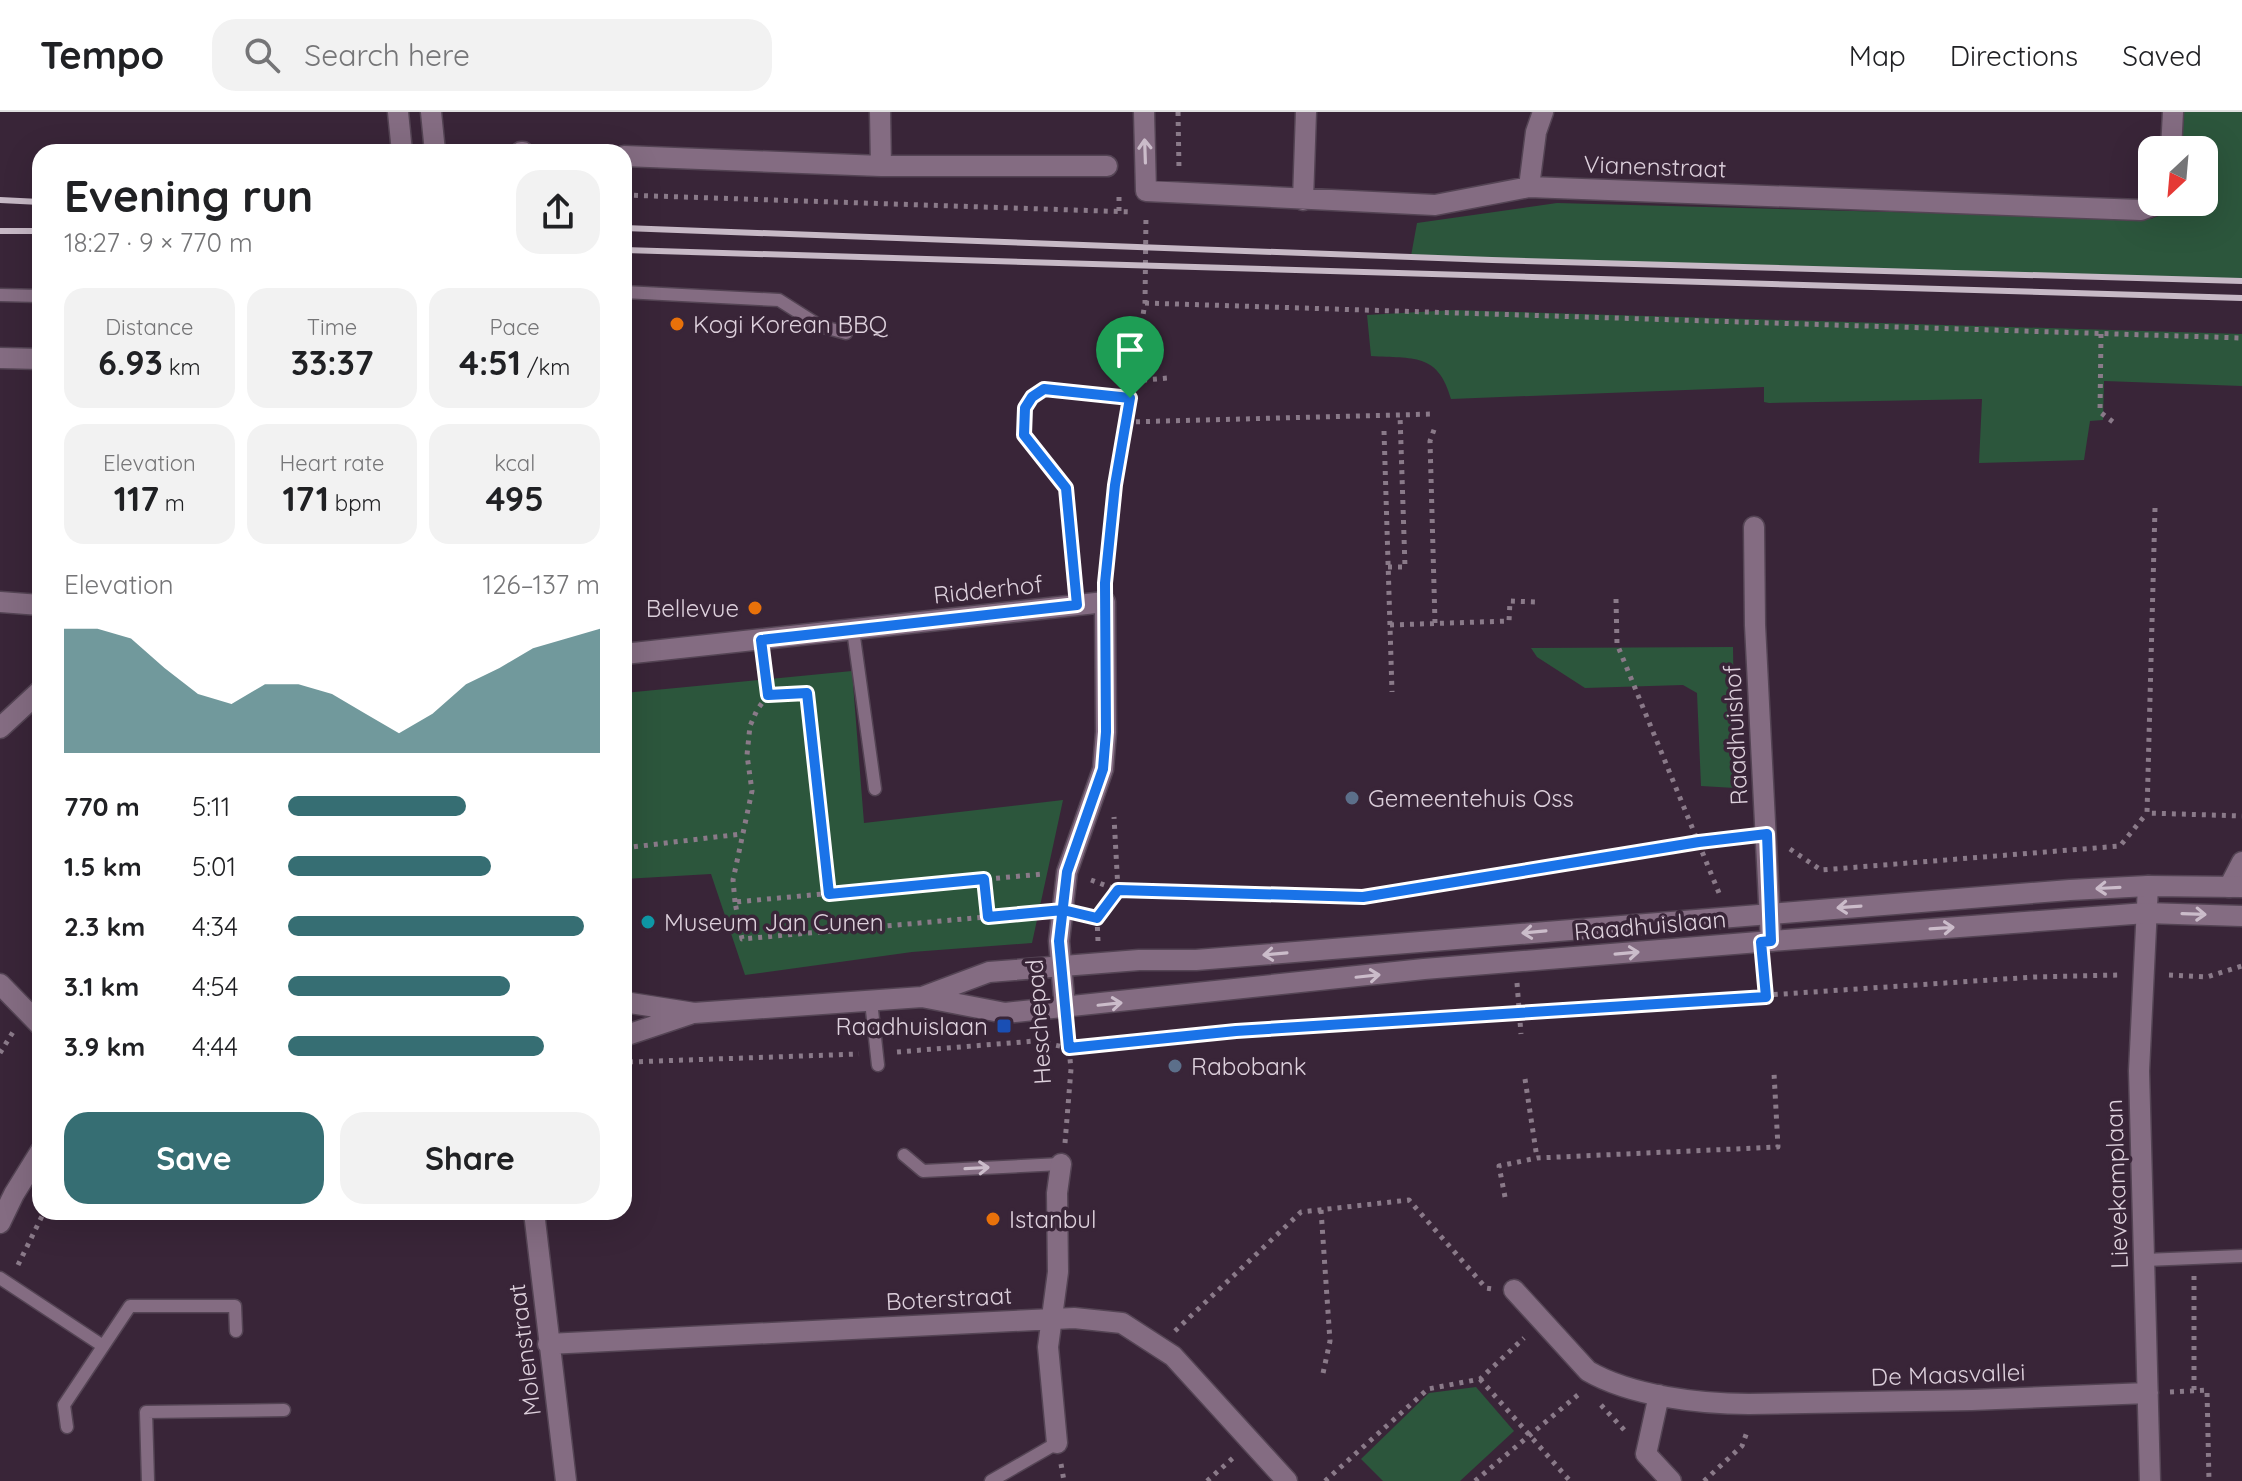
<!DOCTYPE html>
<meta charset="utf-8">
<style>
:root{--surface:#fff;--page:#f2f2f2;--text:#202124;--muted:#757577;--line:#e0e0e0;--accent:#366e73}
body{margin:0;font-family:Quicksand,sans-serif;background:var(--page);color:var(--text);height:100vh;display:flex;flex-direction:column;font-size:30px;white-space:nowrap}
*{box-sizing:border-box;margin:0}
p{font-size:26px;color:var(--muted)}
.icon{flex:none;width:44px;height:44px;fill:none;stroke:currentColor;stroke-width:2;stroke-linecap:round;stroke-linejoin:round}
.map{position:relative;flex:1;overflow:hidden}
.sheet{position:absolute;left:32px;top:32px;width:600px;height:1076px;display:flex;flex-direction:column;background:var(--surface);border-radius:24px;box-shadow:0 8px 32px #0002}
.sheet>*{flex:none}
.needle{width:52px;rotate:206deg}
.buttons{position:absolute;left:2138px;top:24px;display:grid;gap:16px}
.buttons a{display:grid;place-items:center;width:80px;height:80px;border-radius:16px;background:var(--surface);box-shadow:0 8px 32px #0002;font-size:40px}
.pin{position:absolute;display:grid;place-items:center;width:68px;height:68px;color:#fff;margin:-82px -34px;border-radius:50% 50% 50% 0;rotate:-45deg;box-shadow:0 0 8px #0007}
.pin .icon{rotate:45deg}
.round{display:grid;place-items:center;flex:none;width:84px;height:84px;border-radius:24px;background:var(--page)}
.overview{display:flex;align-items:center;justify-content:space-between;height:136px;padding:0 32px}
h1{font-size:44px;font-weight:700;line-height:60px}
.stats{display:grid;grid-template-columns:repeat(3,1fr);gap:12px;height:136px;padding:8px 32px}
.stats div{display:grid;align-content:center;border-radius:20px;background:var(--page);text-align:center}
.stats b{font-size:34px;font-weight:700}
.stats small{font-size:22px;font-weight:400}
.stats p{font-size:22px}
.chart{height:224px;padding:16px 32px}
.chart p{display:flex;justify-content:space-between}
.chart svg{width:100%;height:144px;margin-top:8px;fill:var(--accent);opacity:.7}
.cta{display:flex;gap:16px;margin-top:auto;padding:16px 32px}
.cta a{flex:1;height:92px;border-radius:24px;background:var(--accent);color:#fff;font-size:32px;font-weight:700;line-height:92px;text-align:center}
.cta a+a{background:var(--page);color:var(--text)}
ul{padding:0 32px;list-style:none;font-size:26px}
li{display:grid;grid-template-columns:128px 96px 1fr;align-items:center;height:60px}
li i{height:20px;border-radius:10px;background:var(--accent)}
header{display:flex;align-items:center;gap:48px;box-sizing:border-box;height:112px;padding:0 40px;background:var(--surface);border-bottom:2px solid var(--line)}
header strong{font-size:38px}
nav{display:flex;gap:44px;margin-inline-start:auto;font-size:28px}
.search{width:560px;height:72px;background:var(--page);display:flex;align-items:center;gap:20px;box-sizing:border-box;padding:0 28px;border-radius:24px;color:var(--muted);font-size:30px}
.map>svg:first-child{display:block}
.green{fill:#2c563c}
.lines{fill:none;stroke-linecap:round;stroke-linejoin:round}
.service-casing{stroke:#544454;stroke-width:15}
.minor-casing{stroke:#544454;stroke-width:23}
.tertiary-casing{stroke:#544454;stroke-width:23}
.path{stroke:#8a7a89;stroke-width:5;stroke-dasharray:4 6;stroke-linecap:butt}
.service{stroke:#846c82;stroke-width:12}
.minor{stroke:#846c82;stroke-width:20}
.tertiary{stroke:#846c82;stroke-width:20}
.rail{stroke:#c7b9c6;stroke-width:6}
.oneway{stroke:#cbbcca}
.route-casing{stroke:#fff;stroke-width:16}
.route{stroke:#1a73e8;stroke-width:10}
.food-dot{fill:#e8710a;stroke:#392538;stroke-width:3}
.service-dot{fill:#5c6f8a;stroke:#392538;stroke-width:3}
.culture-dot{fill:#0f9aa8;stroke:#392538;stroke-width:3}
.transit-dot{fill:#1a4fb4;stroke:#392538;stroke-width:3}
.labels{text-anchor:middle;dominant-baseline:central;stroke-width:7;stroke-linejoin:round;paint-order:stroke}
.street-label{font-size:24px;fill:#ddd0dc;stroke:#392538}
.poi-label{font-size:24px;fill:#ddd0dc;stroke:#392538;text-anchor:start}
</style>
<header>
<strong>Tempo</strong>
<div class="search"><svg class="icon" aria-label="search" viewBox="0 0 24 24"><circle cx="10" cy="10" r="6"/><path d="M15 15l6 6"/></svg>Search here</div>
<nav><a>Map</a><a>Directions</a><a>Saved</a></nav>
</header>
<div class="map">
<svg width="2242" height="1369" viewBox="0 0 2242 1369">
<rect width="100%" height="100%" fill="#392538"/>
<path class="green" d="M 2176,0 L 2242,0 L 2242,169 L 1411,144 L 1417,111 L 1557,91 L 2151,107 L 2163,102 L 2172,90 L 2204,90 L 2204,38 L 2175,38 Z
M 1454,198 L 2242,222 L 2242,274 L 2104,269 L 2103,308 L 2090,309 L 2084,348 L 1979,351 L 1982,287 L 1769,291 L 1764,290 L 1764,275 L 1451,287 C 1438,240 1413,247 1371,244 L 1367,203 Z
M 1733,535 L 1735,676 L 1701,674 L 1697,581 L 1683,573 L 1585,576 L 1537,545 L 1531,536 Z
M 852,559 L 864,711 L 1063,688 L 1032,831 L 912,840 L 745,863 L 711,762 L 624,767 L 624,581 Z
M 1476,1275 L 1514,1319 L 1460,1369 L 1383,1369 L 1361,1347 L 1429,1281 Z"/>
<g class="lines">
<defs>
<path id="service" d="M 624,180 L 779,188 L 820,214 L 846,221
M 0,183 L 40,184
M 853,518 L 875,677
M 871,889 L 878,953
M 904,1043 L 923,1059 L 1061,1052
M 2145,1148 L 2242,1144
M 0,1166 L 103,1234
M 67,1315 L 64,1293 L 130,1194 L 235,1194 L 236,1219
M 148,1369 L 146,1300 L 284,1298
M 991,1369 L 1057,1331"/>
<path id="minor" d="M 880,0 L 881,54
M 1144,0 L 1146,79 L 1435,93 L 1529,75 L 2141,98 L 2162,90
M 2171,38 L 2173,0
M 521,40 L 523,40
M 624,44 L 881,54 L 1107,54
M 1529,75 L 1536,20 L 1543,0
M 1303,88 L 1306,0
M 0,246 L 40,247
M 1754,415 L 1755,513 L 1771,829
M 0,490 L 40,493
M 624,542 L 1105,490 L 1106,620 L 1103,657 L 1067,760 L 1059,829 L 1065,896
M 0,616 L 40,579
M 2148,774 L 2139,959 L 2150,1369
M 2229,775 L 2242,750
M 0,872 L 40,913
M 534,1100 L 566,1369
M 1514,1178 L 1588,1259 C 1631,1284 1700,1292 1749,1292 L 1972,1288 L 2148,1281
M 548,1232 L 1074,1206 L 1122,1211 L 1173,1244 L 1287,1369
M 1659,1283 L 1646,1342 L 1671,1369
M 1057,1331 L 1048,1235 L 1058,1160 L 1057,1081 L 1061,1052"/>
<path id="tertiary" d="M 398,0 L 402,40
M 431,0 L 435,40
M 922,885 L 989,860 L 1139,848 L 1196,848 L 2070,778 L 2148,774 L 2242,775
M 624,890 L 694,901 L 922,885 L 1005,901 L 1424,857 L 1771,829 L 2146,801 L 2242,804
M 624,924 L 690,902
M 0,1111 L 14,1082 L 40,1040"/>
</defs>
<use href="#service" class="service-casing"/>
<use href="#minor" class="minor-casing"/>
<use href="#tertiary" class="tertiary-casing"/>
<path class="path" d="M 1178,0 L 1179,58
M 624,83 L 1133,100
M 1119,99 L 1119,80
M 1145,191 L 2242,226
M 2101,222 L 2100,300 L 2117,313
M 1133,269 L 1168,266
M 1126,310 L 1434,302
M 1384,319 L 1392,580
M 2155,396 L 2147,701 L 2242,704
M 1388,455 L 1405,455 L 1400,303
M 1105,469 L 1115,373 L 1145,191 L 1146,102
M 1075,470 L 1066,376 L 1024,323 L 1025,296 L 1032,285 L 1044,277 L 1130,286
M 1616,487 L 1617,532 L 1719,781
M 1435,511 L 1430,329 L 1435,315
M 1390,513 L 1509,509 L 1510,489 L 1538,490
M 768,583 L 807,581 L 829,782
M 624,736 L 741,722
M 1790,737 L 1821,758 L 2120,734 L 2147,701
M 984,767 L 988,805
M 1091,768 L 1118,778 L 1114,705
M 735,790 L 733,768 L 752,679 L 747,643 L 750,614 L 757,598 L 768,583 L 764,551
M 1041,800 L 742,827 L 735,790 L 1043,762
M 1098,829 L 1097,806 L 1118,778 L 1363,785 L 1741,725
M 1763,853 L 1767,892
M 2169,863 L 2207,865 L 2242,854
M 1517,871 L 1521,922
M 897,940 L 1035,929 L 1069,936 L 1236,919 L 2034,865 L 2119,863
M 0,941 L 13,920
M 629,950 L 859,942
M 1525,967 L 1537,1046
M 1065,1031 L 1071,957 L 1067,917
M 1505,1085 L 1499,1054 L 1537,1046 L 1778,1035 L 1774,961
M 1321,1098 L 1330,1229 L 1322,1266
M 18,1153 L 44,1100
M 2194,1164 L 2194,1279
M 1175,1219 L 1301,1100 L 1409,1088 L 1486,1176 L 1493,1177
M 1480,1267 L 1570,1369
M 2170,1280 L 2207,1278 L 2209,1369
M 1601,1293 L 1627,1321
M 1061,1352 L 1064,1369
M 1207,1369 L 1233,1346
M 1325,1369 L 1428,1277 L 1480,1267 L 1524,1226
M 1475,1369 L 1579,1282
M 1704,1369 L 1742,1334 L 1748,1317"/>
<use href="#service" class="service"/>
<use href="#minor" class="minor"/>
<use href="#tertiary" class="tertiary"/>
<path class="rail" d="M 0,88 L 40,90
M 624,116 L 1492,148 L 2242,169
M 0,119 L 40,119
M 624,138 L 2242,186"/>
</g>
<defs><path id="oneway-shaft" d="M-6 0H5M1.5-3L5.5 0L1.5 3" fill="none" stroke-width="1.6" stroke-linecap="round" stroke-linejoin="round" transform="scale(2)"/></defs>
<g class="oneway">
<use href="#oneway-shaft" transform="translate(1145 39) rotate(-92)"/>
<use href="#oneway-shaft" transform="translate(2108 776) rotate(177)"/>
<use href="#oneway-shaft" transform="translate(1849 795) rotate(176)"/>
<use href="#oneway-shaft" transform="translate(2194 802) rotate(2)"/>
<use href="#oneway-shaft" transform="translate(1942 816) rotate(-4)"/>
<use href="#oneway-shaft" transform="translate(1534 820) rotate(175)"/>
<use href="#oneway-shaft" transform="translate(1627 841) rotate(-5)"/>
<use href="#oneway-shaft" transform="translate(1275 842) rotate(175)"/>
<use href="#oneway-shaft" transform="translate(1368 864) rotate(-6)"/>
<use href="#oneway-shaft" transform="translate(1110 892) rotate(-6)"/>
<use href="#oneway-shaft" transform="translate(977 1056) rotate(-3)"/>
</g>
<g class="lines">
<defs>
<path id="route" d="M 1130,286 L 1115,373 L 1105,471 L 1106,620 L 1103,657 L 1067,760 L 1059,829 L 1069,936 L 1236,919 L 1766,885 L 1761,830 L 1771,829 L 1767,722 L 1699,730 L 1363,785 L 1118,778 L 1097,806 L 1063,798 L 988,805 L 984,767 L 829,782 L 807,581 L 768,583 L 761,528 L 1077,493 L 1066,376 L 1024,323 L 1025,296 L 1032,285 L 1044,277 L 1130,286"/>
</defs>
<use href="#route" class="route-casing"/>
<use href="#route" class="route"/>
</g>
<g class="food-dot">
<circle cx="677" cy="212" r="8"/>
<circle cx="755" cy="496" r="8"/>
<circle cx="993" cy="1107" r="8"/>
</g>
<g class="service-dot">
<circle cx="1352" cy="686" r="8"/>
<circle cx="1175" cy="954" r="8"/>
</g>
<circle class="culture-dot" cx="648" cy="810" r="8"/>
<rect class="transit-dot" x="996" y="906" width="16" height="16" rx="4"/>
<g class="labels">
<g class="street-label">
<text transform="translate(1655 54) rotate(2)">Vianenstraat</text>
<text transform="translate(988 477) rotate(-6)">Ridderhof</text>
<text transform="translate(1735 623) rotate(-93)">Raadhuishof</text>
<text transform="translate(1650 813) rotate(-5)">Raadhuislaan</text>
<text transform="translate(1038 910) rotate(-94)">Heschepad</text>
<text transform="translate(2116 1072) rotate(-92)">Lievekamplaan</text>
<text transform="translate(949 1186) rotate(-3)">Boterstraat</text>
<text transform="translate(524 1238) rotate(-97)">Molenstraat</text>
<text transform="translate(1948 1262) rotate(-2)">De Maasvallei</text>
</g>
<g class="poi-label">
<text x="693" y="212">Kogi Korean BBQ</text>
<text x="739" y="496" text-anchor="end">Bellevue</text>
<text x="1368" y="686">Gemeentehuis Oss</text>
<text x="664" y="810">Museum Jan Cunen</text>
<text x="988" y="914" text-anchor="end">Raadhuislaan</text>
<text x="1191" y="954">Rabobank</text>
<text x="1009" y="1107">Istanbul</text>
</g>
</g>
</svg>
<div class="buttons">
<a><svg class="needle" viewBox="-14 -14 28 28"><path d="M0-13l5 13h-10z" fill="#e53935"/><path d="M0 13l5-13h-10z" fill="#757577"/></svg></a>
</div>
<div class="pin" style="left:1130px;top:286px;background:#1e9e55"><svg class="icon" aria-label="arrive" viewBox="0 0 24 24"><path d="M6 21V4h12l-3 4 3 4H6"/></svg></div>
<section class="sheet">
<div class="overview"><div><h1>Evening run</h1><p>18:27 · 9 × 770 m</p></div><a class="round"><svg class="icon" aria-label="share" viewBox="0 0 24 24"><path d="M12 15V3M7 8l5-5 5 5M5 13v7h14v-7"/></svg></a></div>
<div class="stats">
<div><p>Distance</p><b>6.93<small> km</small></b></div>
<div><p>Time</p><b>33:37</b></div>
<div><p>Pace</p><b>4:51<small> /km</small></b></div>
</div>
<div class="stats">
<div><p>Elevation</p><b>117<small> m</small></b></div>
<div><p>Heart rate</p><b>171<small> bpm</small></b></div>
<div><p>kcal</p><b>495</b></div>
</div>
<div class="chart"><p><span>Elevation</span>126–137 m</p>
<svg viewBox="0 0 160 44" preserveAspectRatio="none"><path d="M0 44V6L10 6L20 9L30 18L40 26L50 29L60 23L70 23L80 26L90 32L100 38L110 32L120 23L130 18L140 12L150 9L160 6V44z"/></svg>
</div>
<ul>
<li><b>770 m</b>5:11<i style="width:57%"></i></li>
<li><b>1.5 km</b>5:01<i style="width:65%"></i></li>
<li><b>2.3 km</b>4:34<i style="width:95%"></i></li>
<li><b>3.1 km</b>4:54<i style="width:71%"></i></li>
<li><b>3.9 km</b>4:44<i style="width:82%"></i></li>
</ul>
<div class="cta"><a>Save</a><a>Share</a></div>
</section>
</div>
